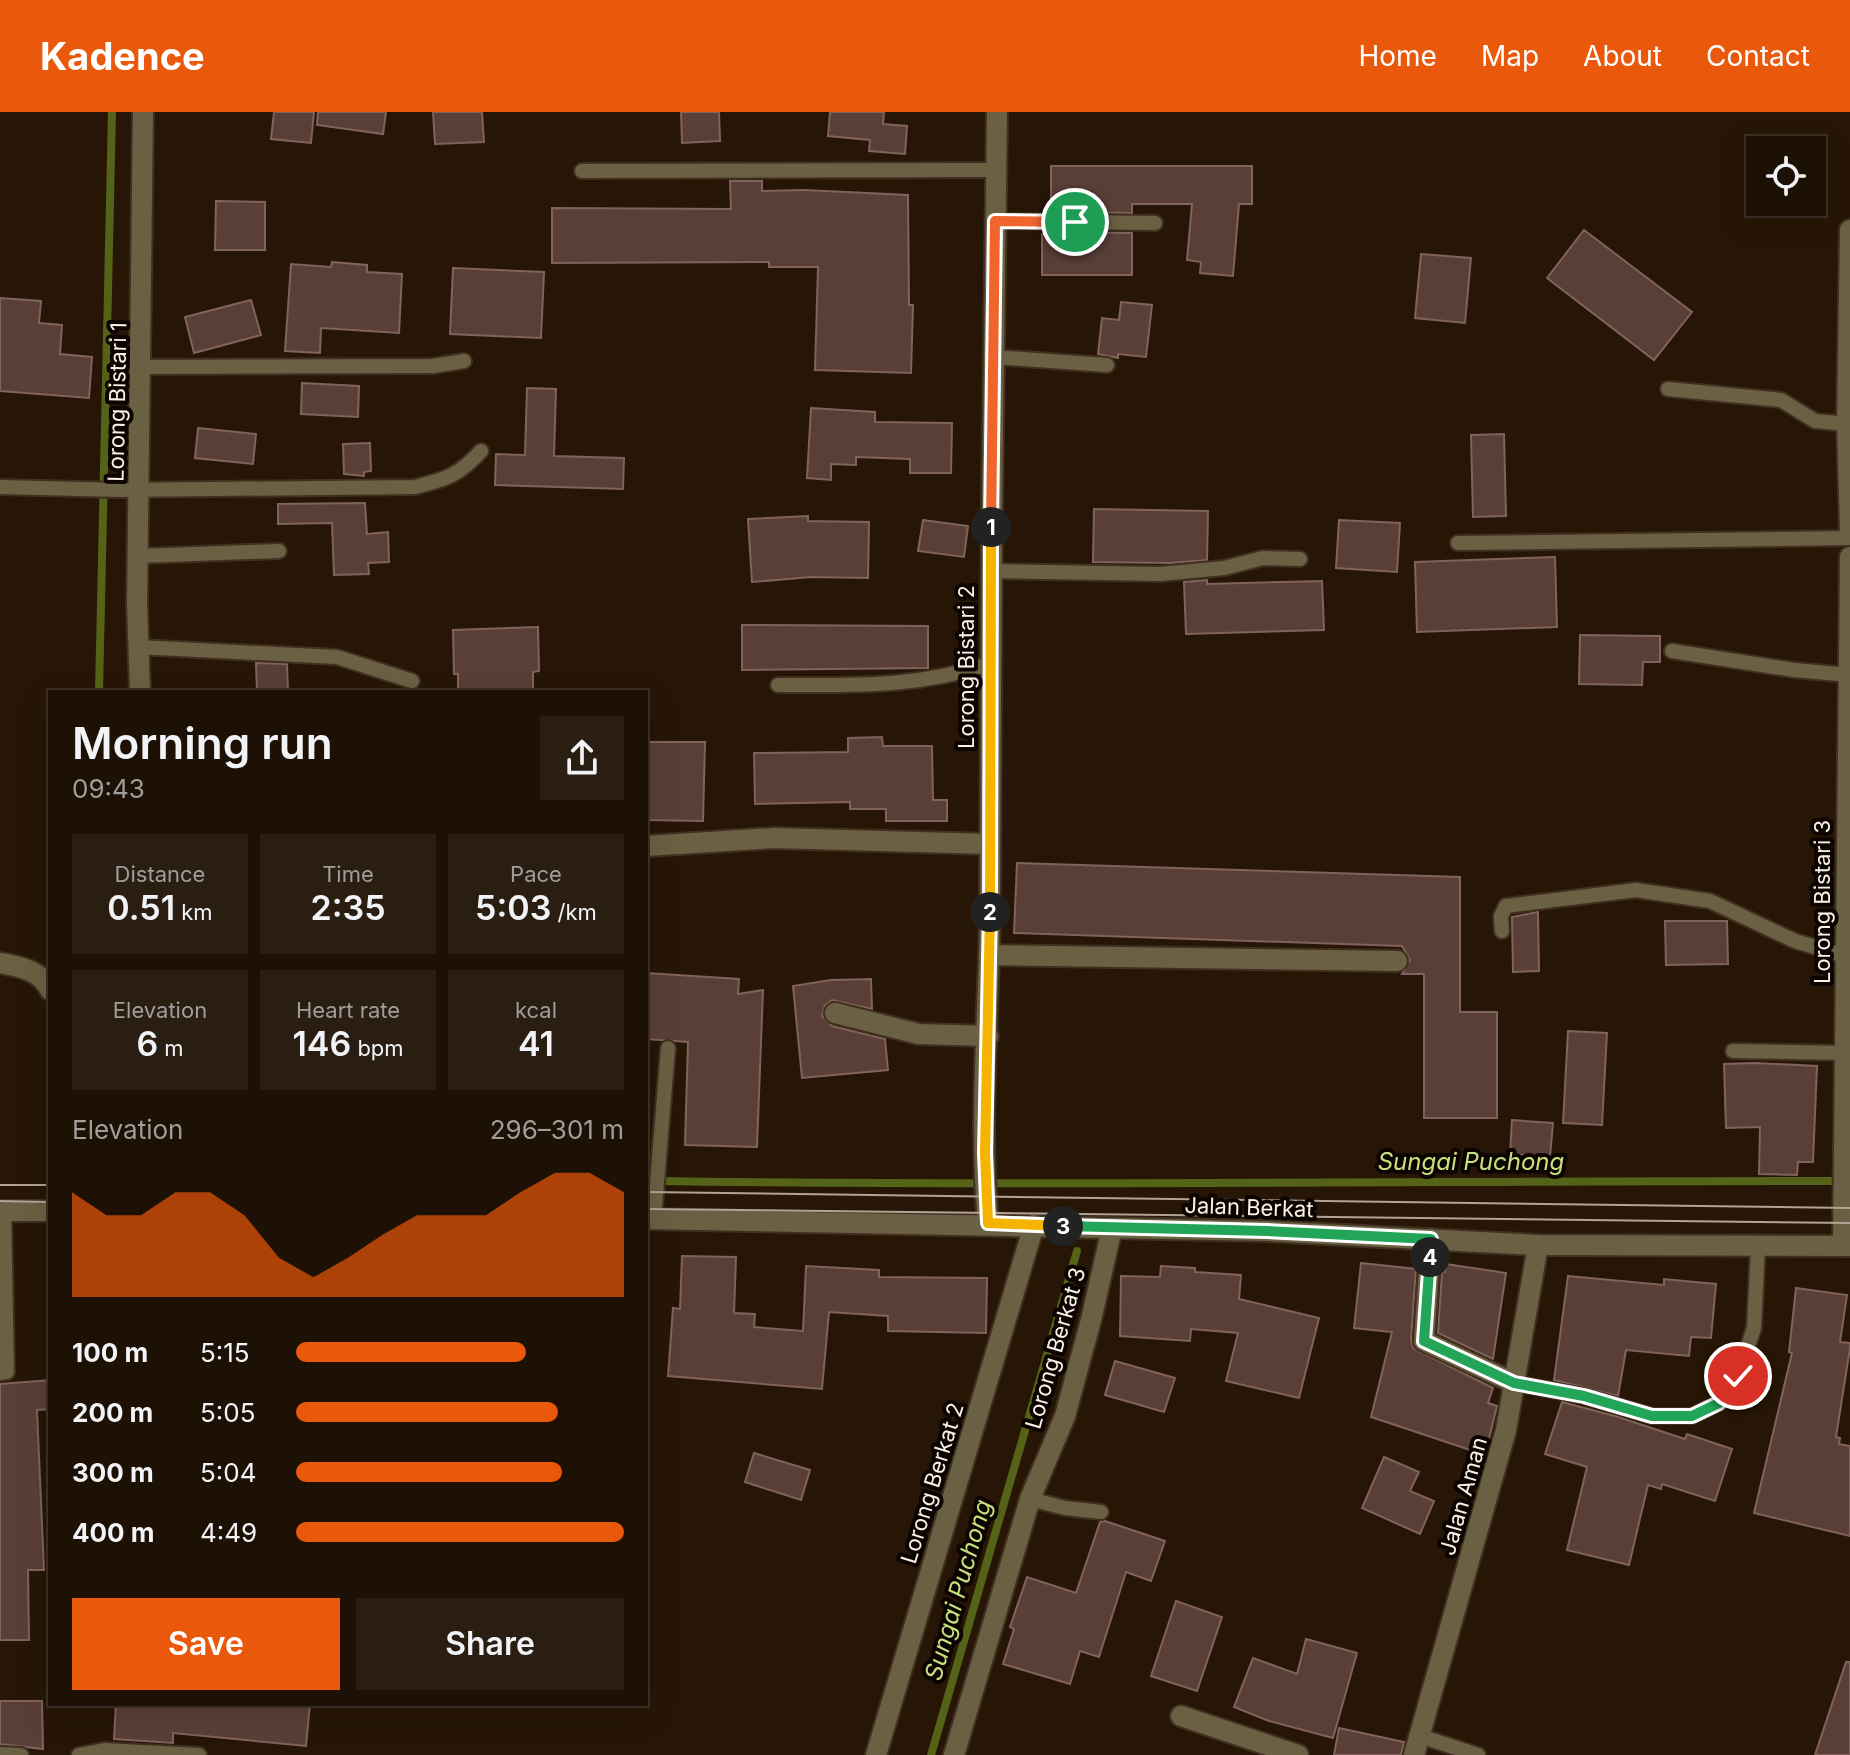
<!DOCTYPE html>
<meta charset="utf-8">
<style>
:root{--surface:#1d1004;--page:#2a1e13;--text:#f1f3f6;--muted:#a09d9a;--line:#3b3026;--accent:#ea580c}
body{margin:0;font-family:Inter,sans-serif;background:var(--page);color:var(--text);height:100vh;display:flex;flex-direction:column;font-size:30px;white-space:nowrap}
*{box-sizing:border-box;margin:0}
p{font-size:26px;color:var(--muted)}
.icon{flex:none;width:44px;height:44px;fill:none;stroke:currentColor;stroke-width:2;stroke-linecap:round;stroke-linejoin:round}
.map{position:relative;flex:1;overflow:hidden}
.panel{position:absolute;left:48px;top:578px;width:600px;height:1016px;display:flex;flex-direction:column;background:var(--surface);border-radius:0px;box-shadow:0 8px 32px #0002,0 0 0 2px var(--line)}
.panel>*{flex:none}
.fabs{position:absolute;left:1746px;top:24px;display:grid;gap:16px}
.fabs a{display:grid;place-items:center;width:80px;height:80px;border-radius:0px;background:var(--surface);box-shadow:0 8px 32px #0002,0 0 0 2px var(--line);font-size:40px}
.pin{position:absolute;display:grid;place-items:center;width:68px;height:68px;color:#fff;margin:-34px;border:4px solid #fff;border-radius:50%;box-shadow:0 2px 8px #0007}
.km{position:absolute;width:40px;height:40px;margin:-20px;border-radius:50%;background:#222;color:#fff;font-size:22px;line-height:40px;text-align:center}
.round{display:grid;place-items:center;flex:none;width:84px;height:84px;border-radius:0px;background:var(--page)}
.overview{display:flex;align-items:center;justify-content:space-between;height:136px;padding:0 24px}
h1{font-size:44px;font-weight:600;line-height:60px}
.stats{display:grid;grid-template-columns:repeat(3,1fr);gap:12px;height:136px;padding:8px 24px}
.stats div{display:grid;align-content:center;border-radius:0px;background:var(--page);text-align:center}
.stats b{font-size:34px;font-weight:600}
.stats small{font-size:22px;font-weight:400}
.stats p{font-size:22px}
.chart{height:224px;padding:16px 24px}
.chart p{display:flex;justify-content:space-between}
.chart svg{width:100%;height:144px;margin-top:8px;fill:var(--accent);opacity:.7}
.primary-button{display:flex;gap:16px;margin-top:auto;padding:16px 24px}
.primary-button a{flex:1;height:92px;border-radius:0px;background:var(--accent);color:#fff;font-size:32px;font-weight:600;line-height:92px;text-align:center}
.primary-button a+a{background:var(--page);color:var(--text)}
ul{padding:0 24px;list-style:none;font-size:26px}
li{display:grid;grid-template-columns:128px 96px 1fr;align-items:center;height:60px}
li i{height:20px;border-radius:10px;background:var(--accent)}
header{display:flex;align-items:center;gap:48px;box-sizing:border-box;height:112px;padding:0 40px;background:var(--accent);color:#fff}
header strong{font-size:38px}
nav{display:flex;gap:44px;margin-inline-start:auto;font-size:28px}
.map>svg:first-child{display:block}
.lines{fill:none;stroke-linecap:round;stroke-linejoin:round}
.stream{stroke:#546318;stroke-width:8}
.building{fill:#593f37;stroke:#80635c;stroke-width:2}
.service-casing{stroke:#413020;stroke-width:18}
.minor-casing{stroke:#413020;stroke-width:24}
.tertiary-casing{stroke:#413020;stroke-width:24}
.service{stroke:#6a6043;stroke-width:14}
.minor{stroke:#6a6043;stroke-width:20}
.tertiary{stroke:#6a6043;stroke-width:20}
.tram{stroke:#b1a396;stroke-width:2}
.split-1-casing{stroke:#fff;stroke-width:16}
.split-2-casing{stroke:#fff;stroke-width:16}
.split-3-casing{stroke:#fff;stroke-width:16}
.split-4-casing{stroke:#fff;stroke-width:16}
.split-5-casing{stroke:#fff;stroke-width:16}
.split-1{stroke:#f0652b;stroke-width:10}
.split-2{stroke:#f5b400;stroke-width:10}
.split-3{stroke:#f5b400;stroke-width:10}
.split-4{stroke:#22a559;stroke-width:10}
.split-5{stroke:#22a559;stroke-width:10}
.labels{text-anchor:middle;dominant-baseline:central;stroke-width:8;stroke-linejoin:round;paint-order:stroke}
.street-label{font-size:22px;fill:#fdf1e6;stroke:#0b0401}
.water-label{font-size:24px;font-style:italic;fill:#c8e17c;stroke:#0b0401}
</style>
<header>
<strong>Kadence</strong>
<nav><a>Home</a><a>Map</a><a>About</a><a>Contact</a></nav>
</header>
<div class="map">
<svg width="1850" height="1643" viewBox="0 0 1850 1643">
<rect width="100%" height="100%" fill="#271605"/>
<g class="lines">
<path class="stream" d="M 99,580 L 112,0
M 646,1069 C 1044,1074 1443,1069 1841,1069
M 931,1643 L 1077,1139"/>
</g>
<path class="building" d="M 274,0 L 314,0 L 311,31 L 271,27 Z
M 318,0 L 386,0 L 383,22 L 317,13 Z
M 433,0 L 482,0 L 484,30 L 435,32 Z
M 681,0 L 719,0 L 720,29 L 682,31 Z
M 830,0 L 884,0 L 883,12 L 907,14 L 905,42 L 869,39 L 870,28 L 828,24 Z
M 1051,54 L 1252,54 L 1252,92 L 1239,92 L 1233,164 L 1200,161 L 1201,150 L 1187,148 L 1192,92 L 1132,92 L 1132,101 L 1051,100 Z
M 730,69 L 762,69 L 762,79 L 804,78 L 908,83 L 909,193 L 913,193 L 911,261 L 815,258 L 818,155 L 769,155 L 769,150 L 552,151 L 552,96 L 731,97 Z
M 216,89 L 265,90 L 265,138 L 215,138 Z
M 1584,118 L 1692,200 L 1654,248 L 1547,166 Z
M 1051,120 L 1132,121 L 1132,163 L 1042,163 L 1042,122 L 1051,122 Z
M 1421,142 L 1471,146 L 1465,211 L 1415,206 Z
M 332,150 L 367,153 L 367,160 L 402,162 L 399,221 L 321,216 L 320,241 L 285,239 L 291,152 L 331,155 Z
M 453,156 L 544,160 L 541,226 L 450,222 Z
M 0,186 L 41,189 L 39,211 L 62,213 L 60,242 L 92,245 L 89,286 L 0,279 Z
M 251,188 L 261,223 L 194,241 L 185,205 Z
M 1121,190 L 1152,193 L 1146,245 L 1118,242 L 1118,246 L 1098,242 L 1102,206 L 1119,208 Z
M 302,271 L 359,274 L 358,305 L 301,302 Z
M 527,276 L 556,277 L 554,344 L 624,346 L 623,377 L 495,373 L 496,342 L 525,343 Z
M 811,296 L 875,300 L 875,310 L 952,311 L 951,361 L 910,361 L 910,347 L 856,345 L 856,353 L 831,352 L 831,368 L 807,366 Z
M 198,316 L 256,322 L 253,352 L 195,346 Z
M 1504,322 L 1506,404 L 1473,405 L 1471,323 Z
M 370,331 L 371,359 L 364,360 L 364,364 L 344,362 L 343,332 Z
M 365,391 L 367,422 L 388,420 L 389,450 L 368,451 L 369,462 L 334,463 L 332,411 L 278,412 L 278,392 Z
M 1094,397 L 1208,399 L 1207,448 L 1170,451 L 1093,450 Z
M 808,404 L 808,409 L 869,410 L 868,466 L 811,465 L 752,470 L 748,407 Z
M 923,408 L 968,414 L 964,445 L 918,439 Z
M 1339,408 L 1400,411 L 1397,460 L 1336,456 Z
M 1555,445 L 1557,515 L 1417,520 L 1415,450 Z
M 1207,468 L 1207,472 L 1322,469 L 1324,518 L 1186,522 L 1184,470 Z
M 742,513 L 928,514 L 928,556 L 742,558 Z
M 538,515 L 539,559 L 533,560 L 533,580 L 458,580 L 458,562 L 454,562 L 453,518 Z
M 1580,523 L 1660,524 L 1660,550 L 1643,550 L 1642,573 L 1579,572 Z
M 256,551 L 287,552 L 288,580 L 257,580 Z
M 882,625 L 883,634 L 932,634 L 933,688 L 947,688 L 947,709 L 886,709 L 886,697 L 850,697 L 850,690 L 755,692 L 754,641 L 848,640 L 848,626 Z
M 646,630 L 705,630 L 703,709 L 646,708 Z
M 1017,751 L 1460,765 L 1460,900 L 1497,900 L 1497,1006 L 1424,1006 L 1424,862 L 1402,862 L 1410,848 L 1402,834 L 1014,821 Z
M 1538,800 L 1539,859 L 1513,860 L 1512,805 Z
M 1665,809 L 1727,809 L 1728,852 L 1666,853 Z
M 646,861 L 739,867 L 738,882 L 763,878 L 757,1035 L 685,1033 L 688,930 L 646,927 Z
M 871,867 L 872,897 L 832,888 L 825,893 L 822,904 L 832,914 L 885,927 L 888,958 L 802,966 L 793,874 L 831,868 Z
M 1568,919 L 1607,921 L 1602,1013 L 1563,1011 Z
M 1755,951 L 1817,954 L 1813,1050 L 1798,1050 L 1797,1063 L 1759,1062 L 1760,1015 L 1726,1016 L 1724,952 Z
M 1512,1008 L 1553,1011 L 1550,1045 L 1510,1042 Z
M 682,1144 L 736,1145 L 734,1201 L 755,1202 L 754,1215 L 803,1219 L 806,1154 L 879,1158 L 879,1165 L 987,1166 L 986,1221 L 888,1219 L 888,1204 L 829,1200 L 822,1277 L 668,1264 L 673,1196 L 680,1197 Z
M 1361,1151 L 1416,1157 L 1411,1228 L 1413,1236 L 1493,1276 L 1488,1291 L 1497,1294 L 1485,1343 L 1371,1305 L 1392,1220 L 1354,1216 Z
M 1446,1152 L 1506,1161 L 1493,1247 L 1438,1221 L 1442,1159 L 1445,1160 Z
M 1161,1154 L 1195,1156 L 1195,1160 L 1241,1163 L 1239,1187 L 1319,1206 L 1299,1286 L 1226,1269 L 1238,1221 L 1191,1217 L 1190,1229 L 1120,1224 L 1121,1164 L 1160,1165 Z
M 1568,1164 L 1664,1173 L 1664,1167 L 1716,1172 L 1711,1226 L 1691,1225 L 1689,1244 L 1626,1238 L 1618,1284 L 1554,1268 Z
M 1796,1176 L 1847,1183 L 1840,1230 L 1850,1231 L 1850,1236 L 1836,1325 L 1840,1326 L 1839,1332 L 1850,1334 L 1850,1424 L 1754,1401 L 1792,1241 L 1789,1240 Z
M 1115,1249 L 1175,1266 L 1164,1300 L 1105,1283 Z
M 50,1268 L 50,1297 L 37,1298 L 44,1458 L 28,1458 L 29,1528 L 0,1528 L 0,1272 Z
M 1562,1290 L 1615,1304 L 1685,1327 L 1687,1322 L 1732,1337 L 1715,1389 L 1662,1372 L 1661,1377 L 1648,1373 L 1629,1453 L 1567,1438 L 1587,1355 L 1545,1342 Z
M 754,1341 L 810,1358 L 801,1388 L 745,1370 Z
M 1384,1345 L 1419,1360 L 1410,1379 L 1434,1389 L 1420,1422 L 1362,1396 Z
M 1105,1409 L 1165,1429 L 1151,1469 L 1126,1460 L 1099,1545 L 1080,1539 L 1070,1572 L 1003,1552 L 1014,1517 L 1010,1515 L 1027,1465 L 1076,1481 L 1100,1410 Z
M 1176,1489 L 1222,1505 L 1197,1579 L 1151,1564 Z
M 1306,1527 L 1357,1541 L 1333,1626 L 1269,1609 L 1234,1595 L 1253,1546 L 1297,1562 Z
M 1846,1550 L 1850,1550 L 1850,1643 L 1815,1643 Z
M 0,1589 L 42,1589 L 43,1637 L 0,1632 Z
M 116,1592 L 310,1592 L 306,1634 L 173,1621 L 173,1631 L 114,1627 Z
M 1339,1616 L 1404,1630 L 1401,1643 L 1334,1643 Z"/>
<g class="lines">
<defs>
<path id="service" d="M 582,59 L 996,58
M 995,109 L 1155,111
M 994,245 L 1107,253
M 142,255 L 433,254 L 464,249
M 1668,277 L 1781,288 L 1815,309 L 1847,312
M 0,375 L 120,378 L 415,375 C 447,367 459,363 481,339
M 1458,431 L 1850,426
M 138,444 L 279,439
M 991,459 L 1160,462 L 1224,456 L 1263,446 L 1300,447
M 138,535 L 337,545 L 412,569
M 1672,539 L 1794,558 L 1850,563
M 778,573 C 854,573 915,576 989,552
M 1502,819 L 1501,804 L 1506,794 L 1636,778 L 1710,789 L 1795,829 L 1845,844
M 1733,939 L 1845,941
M 654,1107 L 668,936
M 0,1261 L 7,1260 L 4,1099
M 1514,1271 L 1584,1284 L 1652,1304 L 1692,1304 L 1719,1291 L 1738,1264 L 1754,1216 L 1758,1134
M 1030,1387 L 1065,1396 L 1101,1400
M 1420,1624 L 1478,1643
M 0,1642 L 21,1643
M 79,1643 L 104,1638 L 199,1643"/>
<path id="minor" d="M 1850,118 L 1847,312 L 1850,417
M 140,580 L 137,492 L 143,0
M 646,734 L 774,726 L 990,732
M 990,843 L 1397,849
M 0,851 C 19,854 42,859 50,878
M 835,901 L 919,922 L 988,924
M 988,1111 C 978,1004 990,892 990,785 C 990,523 993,262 997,0
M 1431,1127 L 1424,1229 L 1514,1271
M 1843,1134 L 1850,445
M 1181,1604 L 1298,1643
M 876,1643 L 1034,1113
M 954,1643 L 1030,1387 L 1065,1304 L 1091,1208 L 1112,1116
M 1414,1643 L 1506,1318 L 1538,1133"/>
<path id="tertiary" d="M 0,1099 L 50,1099
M 646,1107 L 1267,1119 L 1538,1133 L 1850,1134"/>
</defs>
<use href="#service" class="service-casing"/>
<use href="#minor" class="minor-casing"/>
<use href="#tertiary" class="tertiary-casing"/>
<use href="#service" class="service"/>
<use href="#minor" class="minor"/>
<use href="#tertiary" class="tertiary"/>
<path class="tram" d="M 0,1073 L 50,1073
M 646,1080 L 1850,1096
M 0,1089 L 50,1090
M 646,1097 L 1850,1111"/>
</g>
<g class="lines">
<defs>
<path id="split-1" d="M 991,415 L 995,109 L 1075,110"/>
<path id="split-2" d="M 990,800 L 991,415"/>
<path id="split-3" d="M 990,800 L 985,1041 L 988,1111 L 1063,1114"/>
<path id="split-4" d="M 1063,1114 L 1267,1119 L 1431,1127 L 1430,1145"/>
<path id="split-5" d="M 1430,1145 L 1424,1229 L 1514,1271 L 1584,1284 L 1652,1304 L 1692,1304 L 1719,1291 L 1738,1264"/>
</defs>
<use href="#split-1" class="split-1-casing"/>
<use href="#split-2" class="split-2-casing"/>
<use href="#split-3" class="split-3-casing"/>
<use href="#split-4" class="split-4-casing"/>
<use href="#split-5" class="split-5-casing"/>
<use href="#split-1" class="split-1"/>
<use href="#split-2" class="split-2"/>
<use href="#split-3" class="split-3"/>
<use href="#split-4" class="split-4"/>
<use href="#split-5" class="split-5"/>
</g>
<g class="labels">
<g class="street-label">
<text transform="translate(117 290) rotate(-89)">Lorong Bistari 1</text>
<text transform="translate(966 555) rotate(-90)">Lorong Bistari 2</text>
<text transform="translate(1822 790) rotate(-90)">Lorong Bistari 3</text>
<text transform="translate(1249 1095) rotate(2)">Jalan Berkat</text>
<text transform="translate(1055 1236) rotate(-74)">Lorong Berkat 3</text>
<text transform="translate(932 1371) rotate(-73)">Lorong Berkat 2</text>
<text transform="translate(1463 1384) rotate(-74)">Jalan Aman</text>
</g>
<g class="water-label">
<text x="1471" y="1049">Sungai Puchong</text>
<text transform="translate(958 1478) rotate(-74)">Sungai Puchong</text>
</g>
</g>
</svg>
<div class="fabs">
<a><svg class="icon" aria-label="locate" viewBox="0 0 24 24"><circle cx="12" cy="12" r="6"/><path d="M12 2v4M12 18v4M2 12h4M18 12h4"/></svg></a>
</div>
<div class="pin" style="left:1075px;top:110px;background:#1e9e55"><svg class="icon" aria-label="arrive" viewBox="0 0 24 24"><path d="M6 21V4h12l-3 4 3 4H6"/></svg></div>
<div class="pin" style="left:1738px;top:1264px;background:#d93025"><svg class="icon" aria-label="check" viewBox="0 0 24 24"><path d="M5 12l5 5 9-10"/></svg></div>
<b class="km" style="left:991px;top:415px">1</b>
<b class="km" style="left:990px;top:800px">2</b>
<b class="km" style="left:1063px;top:1114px">3</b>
<b class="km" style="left:1430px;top:1145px">4</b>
<section class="panel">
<div class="overview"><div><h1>Morning run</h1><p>09:43</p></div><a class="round"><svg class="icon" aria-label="share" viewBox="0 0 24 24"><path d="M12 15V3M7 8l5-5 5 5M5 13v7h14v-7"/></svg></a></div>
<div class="stats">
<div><p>Distance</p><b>0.51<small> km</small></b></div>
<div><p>Time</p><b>2:35</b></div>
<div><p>Pace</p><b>5:03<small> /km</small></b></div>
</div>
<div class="stats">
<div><p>Elevation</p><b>6<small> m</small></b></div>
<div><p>Heart rate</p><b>146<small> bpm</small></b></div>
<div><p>kcal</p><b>41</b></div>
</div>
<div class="chart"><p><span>Elevation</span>296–301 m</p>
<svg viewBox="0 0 160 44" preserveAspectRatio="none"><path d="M0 44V12L10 19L20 19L30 12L40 12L50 19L60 32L70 38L80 32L90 25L100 19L110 19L120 19L130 12L140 6L150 6L160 12V44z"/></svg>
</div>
<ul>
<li><b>100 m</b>5:15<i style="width:70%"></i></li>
<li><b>200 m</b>5:05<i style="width:80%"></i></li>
<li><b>300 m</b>5:04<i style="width:81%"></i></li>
<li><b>400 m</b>4:49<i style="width:100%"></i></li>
</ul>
<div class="primary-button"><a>Save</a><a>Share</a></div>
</section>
</div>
